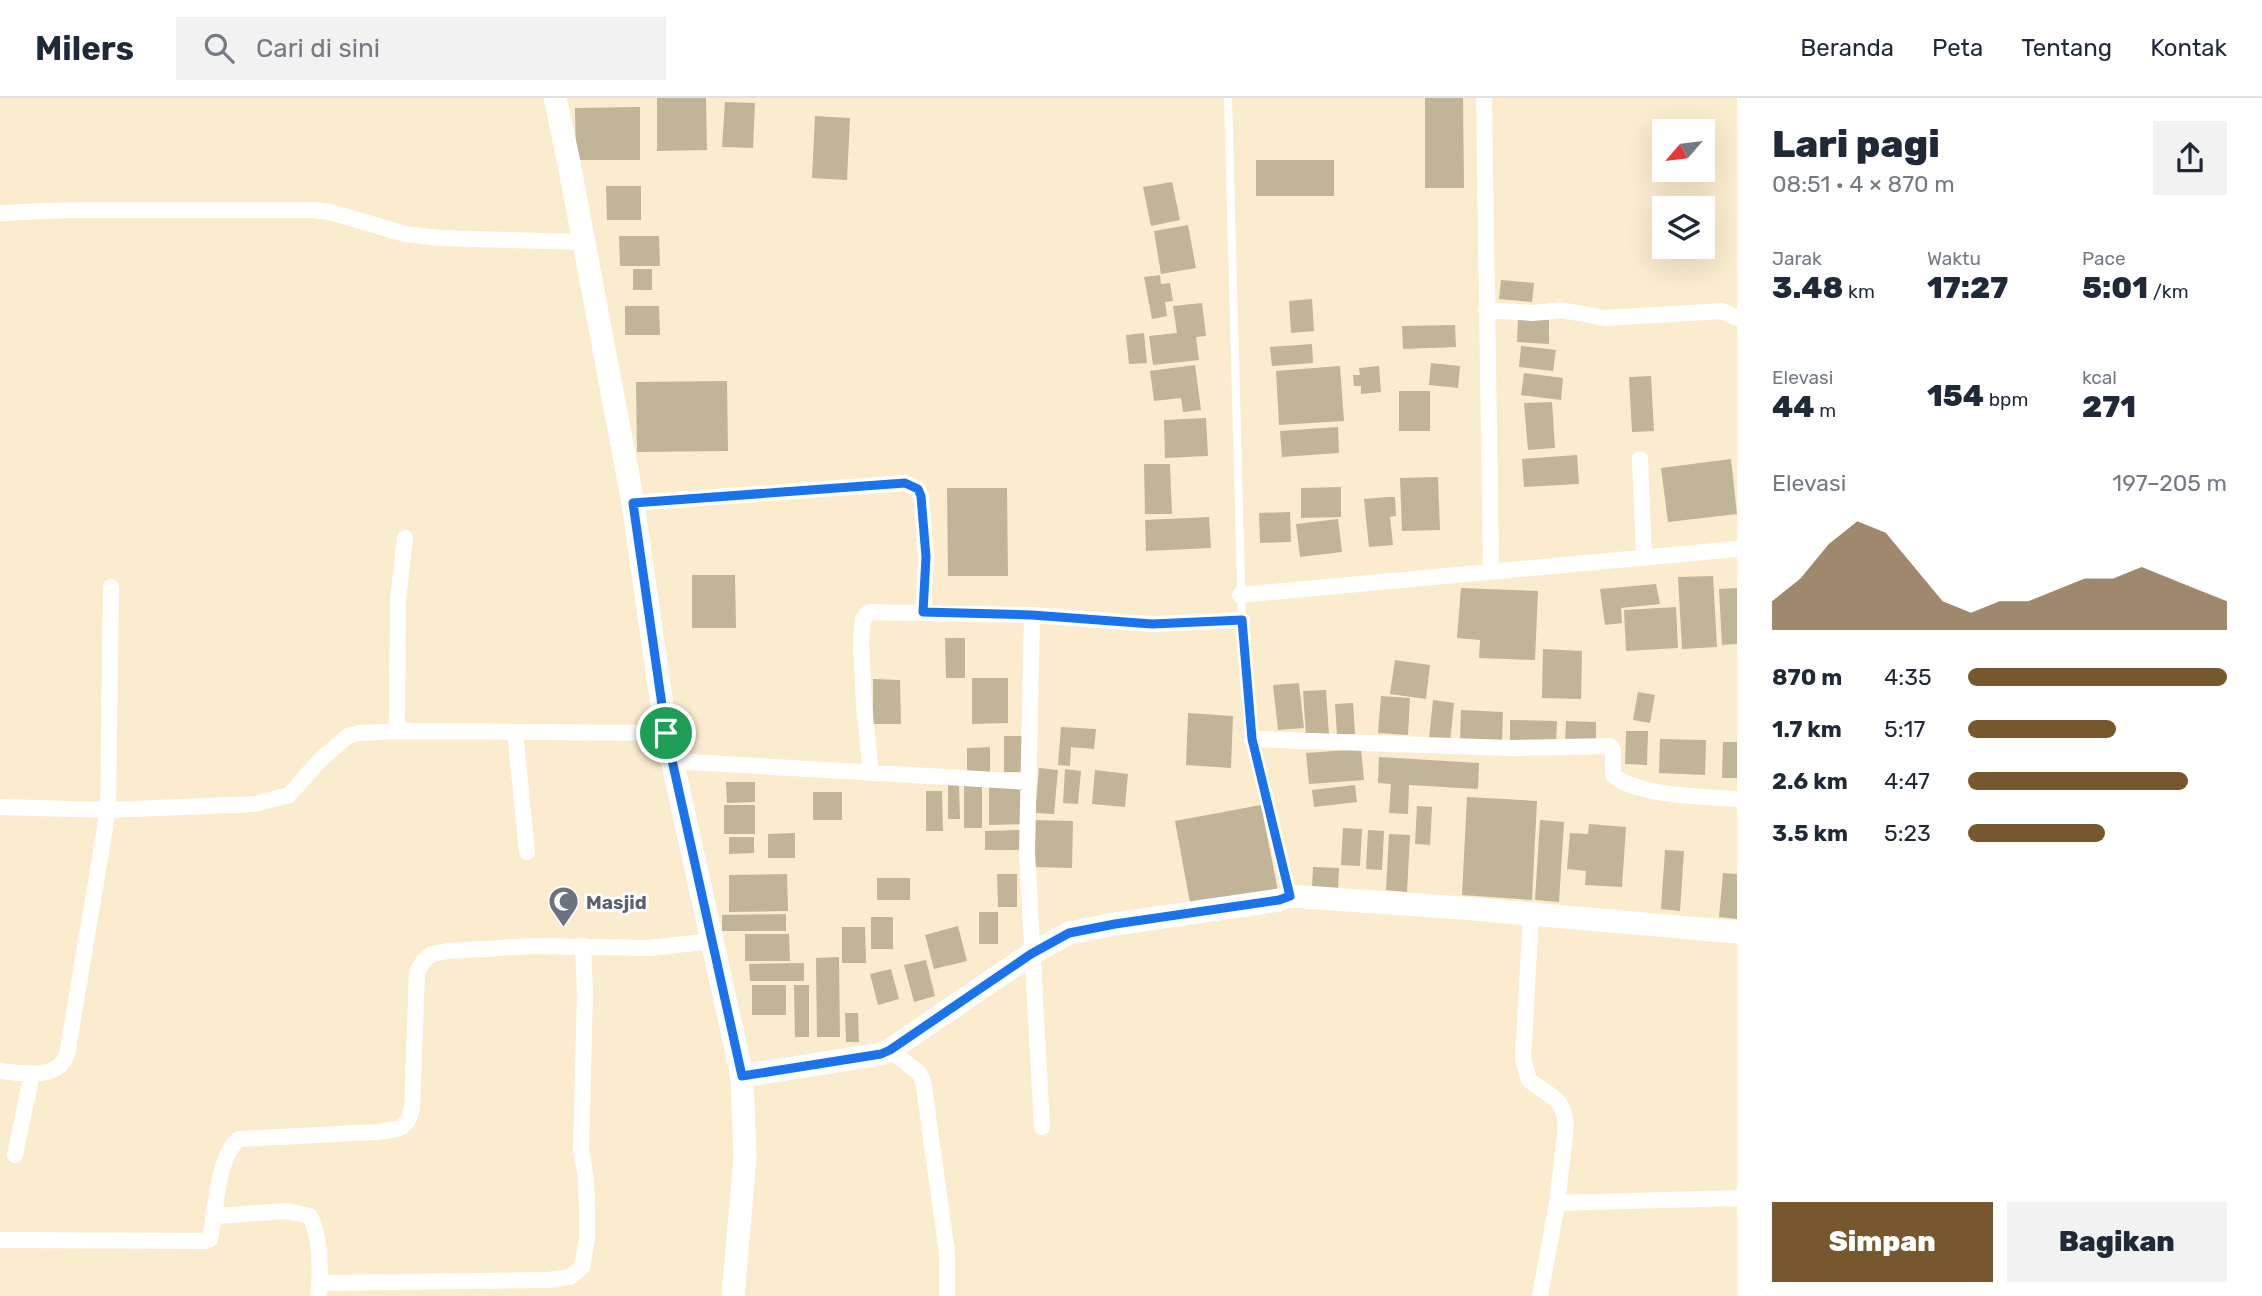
<!DOCTYPE html>
<html lang="id">
<meta charset="utf-8">
<style>
:root{--surface:#fff;--page:#f2f2f3;--text:#1f2937;--muted:#747a83;--line:#e0e1e3;--accent:#77572d}
body{margin:0;font-family:Rubik,sans-serif;background:var(--page);color:var(--text);height:100vh;display:flex;flex-direction:column;font-size:26px;white-space:nowrap}
*{box-sizing:border-box;margin:0}
p{font-size:23px;color:var(--muted)}
.icon{flex:none;width:38px;height:38px;fill:none;stroke:currentColor;stroke-width:2;stroke-linecap:round;stroke-linejoin:round}
.map{position:relative;flex:1;overflow:hidden}
.side{display:flex;flex-direction:column;background:var(--surface);width:525px}
.side>*{flex:none}
.needle{width:46px;rotate:242deg}
.controls{position:absolute;left:1652px;top:21px;display:grid;gap:14px}
.controls a{display:grid;place-items:center;width:63px;height:63px;border-radius:0px;background:var(--surface);box-shadow:0 7px 28px #0002;font-size:35px}
.pin{position:absolute;display:grid;place-items:center;width:60px;height:60px;color:#fff;margin:-30px;border:4px solid #fff;border-radius:50%;box-shadow:0 2px 7px #0007}
.round{display:grid;place-items:center;flex:none;width:74px;height:74px;border-radius:0px;background:var(--page)}
.head{display:flex;align-items:center;justify-content:space-between;height:119px;padding:0 35px}
h1{font-size:38px;font-weight:800;line-height:52px}
.figures{display:grid;grid-template-columns:repeat(3,1fr);gap:10px;height:119px;padding:7px 35px}
.figures div{display:grid;align-content:center}
.figures b{font-size:30px;font-weight:800}
.figures small{font-size:19px;font-weight:400}
.figures p{font-size:19px}
.chart{height:196px;padding:14px 35px}
.chart p{display:flex;justify-content:space-between}
.chart svg{width:100%;height:126px;margin-top:7px;fill:var(--accent);opacity:.7}
.action{display:flex;gap:14px;margin-top:auto;padding:14px 35px}
.action a{flex:1;height:80px;border-radius:0px;background:var(--accent);color:#fff;font-size:28px;font-weight:800;line-height:80px;text-align:center}
.action a+a{background:var(--page);color:var(--text)}
ul{padding:0 35px;list-style:none;font-size:23px}
li{display:grid;grid-template-columns:112px 84px 1fr;align-items:center;height:52px}
li i{height:18px;border-radius:9px;background:var(--accent)}
header{display:flex;align-items:center;gap:42px;box-sizing:border-box;height:98px;padding:0 35px;background:var(--surface);border-bottom:2px solid var(--line)}
header strong{font-size:33px}
nav{display:flex;gap:38px;margin-inline-start:auto;font-size:24px}
.search{width:490px;height:63px;background:var(--page);display:flex;align-items:center;gap:18px;box-sizing:border-box;padding:0 24px;border-radius:0px;color:var(--muted);font-size:26px}
main{display:flex;flex:1;min-height:0}
.map>svg:first-child{display:block}
.building{fill:#c1b497}
.lines{fill:none;stroke-linecap:round;stroke-linejoin:round}
.lane{stroke:#fff;stroke-width:8}
.street{stroke:#fff;stroke-width:16}
.secondary{stroke:#fff;stroke-width:23}
.route-casing{stroke:#fff;stroke-width:14}
.route{stroke:#1a73e8;stroke-width:9}
.labels{text-anchor:middle;dominant-baseline:central;stroke-width:6;stroke-linejoin:round;paint-order:stroke}
.worship-label{font-size:19px;font-weight:bold;fill:#5b616d;stroke:#fff;text-anchor:start}
</style>
<header>
<strong>Milers</strong>
<div class="search"><svg class="icon" aria-label="search" viewBox="0 0 24 24"><circle cx="10" cy="10" r="6"/><path d="M15 15l6 6"/></svg>Cari di sini</div>
<nav><a>Beranda</a><a>Peta</a><a>Tentang</a><a>Kontak</a></nav>
</header>
<main>
<div class="map">
<svg width="1737" height="1198" viewBox="0 0 1737 1198">
<rect width="100%" height="100%" fill="#fbeccd"/>
<path class="building" d="M 657,0 L 706,0 L 707,52 L 657,53 Z
M 1425,0 L 1463,0 L 1464,90 L 1425,90 Z
M 725,4 L 755,5 L 753,50 L 722,49 Z
M 640,9 L 640,62 L 576,62 L 575,10 Z
M 815,18 L 850,20 L 847,82 L 812,80 Z
M 1256,62 L 1334,62 L 1334,98 L 1256,98 Z
M 1172,84 L 1180,122 L 1151,128 L 1143,89 Z
M 606,88 L 641,88 L 641,122 L 607,122 Z
M 1188,127 L 1196,170 L 1161,176 L 1154,133 Z
M 619,138 L 659,138 L 660,168 L 620,168 Z
M 633,171 L 652,171 L 652,192 L 633,192 Z
M 1160,177 L 1161,186 L 1170,185 L 1173,203 L 1165,204 L 1167,218 L 1152,221 L 1144,179 Z
M 1501,182 L 1534,185 L 1532,204 L 1499,201 Z
M 1312,201 L 1314,233 L 1291,235 L 1289,203 Z
M 1202,205 L 1206,238 L 1196,239 L 1199,262 L 1153,267 L 1149,238 L 1177,235 L 1173,208 Z
M 625,208 L 659,208 L 660,237 L 625,237 Z
M 1518,221 L 1549,222 L 1549,246 L 1517,244 Z
M 1455,227 L 1456,249 L 1403,251 L 1402,228 Z
M 1144,235 L 1147,265 L 1129,266 L 1126,237 Z
M 1312,246 L 1313,265 L 1272,268 L 1270,249 Z
M 1521,248 L 1556,252 L 1553,273 L 1519,269 Z
M 1431,265 L 1460,268 L 1458,290 L 1429,287 Z
M 1195,267 L 1201,312 L 1183,314 L 1181,300 L 1154,303 L 1150,273 Z
M 1340,268 L 1344,323 L 1279,327 L 1276,273 Z
M 1379,268 L 1381,294 L 1361,296 L 1361,288 L 1354,288 L 1353,277 L 1360,277 L 1359,270 Z
M 1524,275 L 1563,280 L 1561,302 L 1521,297 Z
M 1651,278 L 1654,333 L 1632,334 L 1629,279 Z
M 727,283 L 728,353 L 637,354 L 636,284 Z
M 1399,293 L 1430,293 L 1430,333 L 1399,333 Z
M 1552,304 L 1555,350 L 1528,352 L 1524,305 Z
M 1206,320 L 1208,358 L 1165,360 L 1164,322 Z
M 1338,329 L 1339,355 L 1282,359 L 1280,333 Z
M 1577,357 L 1579,386 L 1524,389 L 1522,361 Z
M 1731,361 L 1737,416 L 1668,424 L 1661,370 Z
M 1144,366 L 1170,366 L 1172,416 L 1145,416 Z
M 1438,379 L 1440,432 L 1402,433 L 1400,380 Z
M 1341,389 L 1341,419 L 1301,420 L 1301,390 Z
M 947,390 L 1007,390 L 1008,478 L 948,478 Z
M 1388,399 L 1395,399 L 1396,418 L 1390,419 L 1393,447 L 1369,449 L 1364,401 Z
M 1290,414 L 1291,444 L 1260,445 L 1259,415 Z
M 1209,419 L 1211,450 L 1146,453 L 1145,422 Z
M 1338,421 L 1342,454 L 1300,459 L 1296,426 Z
M 692,477 L 735,477 L 736,530 L 692,530 Z
M 1713,478 L 1717,549 L 1682,551 L 1678,479 Z
M 1656,486 L 1660,506 L 1621,510 L 1622,525 L 1605,527 L 1600,491 Z
M 1461,490 L 1538,493 L 1535,562 L 1479,560 L 1480,542 L 1457,540 Z
M 1737,490 L 1737,546 L 1722,547 L 1719,491 Z
M 1676,509 L 1678,550 L 1626,553 L 1624,512 Z
M 945,540 L 965,540 L 965,580 L 946,580 Z
M 1543,551 L 1582,553 L 1581,601 L 1542,600 Z
M 1395,562 L 1430,567 L 1426,601 L 1390,596 Z
M 972,580 L 1008,580 L 1008,625 L 972,626 Z
M 873,581 L 900,582 L 901,626 L 873,626 Z
M 1299,585 L 1304,630 L 1278,632 L 1273,587 Z
M 1326,592 L 1329,637 L 1306,638 L 1303,593 Z
M 1638,594 L 1655,597 L 1650,625 L 1633,622 Z
M 1381,598 L 1410,600 L 1408,637 L 1378,635 Z
M 1433,602 L 1454,605 L 1450,644 L 1429,641 Z
M 1353,605 L 1355,636 L 1337,637 L 1335,606 Z
M 1461,612 L 1503,614 L 1502,645 L 1460,643 Z
M 1188,615 L 1233,618 L 1231,670 L 1186,667 Z
M 1510,622 L 1557,623 L 1556,645 L 1510,644 Z
M 1566,623 L 1596,624 L 1596,646 L 1565,646 Z
M 1061,629 L 1096,631 L 1094,651 L 1071,649 L 1070,668 L 1058,667 Z
M 1626,633 L 1648,633 L 1647,667 L 1625,666 Z
M 1004,638 L 1026,638 L 1027,674 L 1004,674 Z
M 1660,641 L 1706,642 L 1705,677 L 1659,675 Z
M 1723,644 L 1737,644 L 1737,680 L 1722,680 Z
M 990,649 L 990,675 L 967,675 L 967,650 Z
M 1361,651 L 1364,682 L 1309,686 L 1306,655 Z
M 1379,659 L 1479,665 L 1478,691 L 1409,687 L 1408,716 L 1389,715 L 1391,686 L 1378,685 Z
M 1039,670 L 1058,672 L 1054,716 L 1035,715 Z
M 1065,671 L 1081,673 L 1078,706 L 1063,705 Z
M 1095,672 L 1128,676 L 1125,709 L 1092,706 Z
M 726,684 L 755,684 L 755,704 L 727,705 Z
M 948,687 L 959,687 L 960,721 L 948,721 Z
M 1355,687 L 1357,704 L 1314,709 L 1312,692 Z
M 964,688 L 982,688 L 982,730 L 964,730 Z
M 989,688 L 1023,688 L 1024,726 L 989,727 Z
M 926,693 L 942,693 L 943,733 L 926,733 Z
M 813,694 L 842,694 L 842,722 L 813,722 Z
M 1467,699 L 1537,703 L 1532,802 L 1462,797 Z
M 724,707 L 755,707 L 755,736 L 724,736 Z
M 1261,707 L 1278,793 L 1191,810 L 1175,723 Z
M 1417,708 L 1432,709 L 1430,747 L 1415,746 Z
M 1031,722 L 1073,723 L 1072,770 L 1031,769 Z
M 1540,722 L 1564,724 L 1559,804 L 1535,802 Z
M 1589,726 L 1626,729 L 1622,789 L 1585,787 L 1586,773 L 1567,771 L 1570,735 L 1588,736 Z
M 1343,730 L 1362,731 L 1360,768 L 1341,767 Z
M 1022,732 L 1022,752 L 985,752 L 985,733 Z
M 1368,732 L 1384,733 L 1382,772 L 1366,771 Z
M 795,735 L 795,760 L 768,760 L 768,736 Z
M 1389,736 L 1410,737 L 1407,794 L 1386,792 Z
M 729,739 L 754,739 L 754,755 L 729,756 Z
M 1665,752 L 1684,753 L 1680,813 L 1661,811 Z
M 1313,769 L 1339,770 L 1338,792 L 1312,790 Z
M 1723,775 L 1737,776 L 1737,821 L 1719,819 Z
M 787,776 L 788,813 L 729,814 L 729,777 Z
M 997,776 L 1017,776 L 1017,809 L 998,809 Z
M 877,780 L 910,780 L 910,802 L 877,802 Z
M 979,814 L 998,814 L 998,846 L 979,846 Z
M 786,816 L 786,833 L 722,833 L 722,817 Z
M 871,819 L 893,819 L 893,851 L 871,851 Z
M 958,828 L 967,863 L 934,871 L 925,837 Z
M 842,829 L 865,829 L 866,865 L 842,865 Z
M 745,836 L 789,836 L 790,863 L 745,863 Z
M 839,859 L 840,939 L 817,939 L 816,860 Z
M 926,862 L 935,898 L 914,904 L 904,867 Z
M 804,865 L 804,883 L 750,883 L 749,866 Z
M 891,871 L 899,901 L 878,907 L 870,876 Z
M 752,887 L 786,887 L 786,917 L 752,917 Z
M 794,887 L 809,887 L 809,939 L 795,939 Z
M 845,915 L 858,915 L 859,944 L 846,944 Z"/>
<g class="lines">
<path class="lane" d="M 1228,0 L 1242,522 L 1252,641 L 1289,795"/>
<path class="street" d="M 1484,0 L 1491,472
M 0,115 L 71,112 L 313,112 L 330,114 L 405,136 L 440,140 L 583,144
M 1486,212 L 1533,215 L 1561,212 L 1605,220 L 1722,213 L 1737,220
M 1640,361 L 1644,459
M 633,405 L 905,385 L 918,391 L 921,398 L 926,459 L 923,514
M 1240,497 L 1737,451
M 397,633 L 398,502 L 405,440
M 515,634 L 527,754
M 1252,641 L 1510,650 L 1610,648 L 1613,652 L 1613,677 C 1636,698 1706,699 1737,701
M 674,663 L 1029,684
M 871,674 L 864,608 L 861,543 L 863,521 L 869,514 L 1032,517
M 0,709 L 108,712 L 255,706 L 289,697 L 322,660 L 348,638 L 359,635 L 397,633 L 666,635
M 1531,816 L 1523,961 L 1529,982 C 1550,1000 1563,996 1566,1028 L 1557,1105
M 890,952 L 919,975 L 923,982 L 947,1155 L 947,1198
M 0,973 C 23,975 56,983 67,957 L 108,712 L 111,489
M 1042,1029 L 1027,754 L 1032,517 L 1152,526 L 1242,522
M 15,1057 L 32,975
M 215,1118 L 286,1113 L 310,1118 C 321,1142 321,1172 318,1198
M 0,1142 L 206,1143 L 210,1141 C 216,1113 217,1058 239,1041 L 377,1034 C 398,1031 407,1033 412,1010 L 417,874 L 424,862 L 432,856 L 448,853 L 535,848 L 649,850 L 712,843
M 319,1185 L 548,1182 L 570,1179 L 582,1169 L 587,1141 L 587,1113 L 586,1081 L 581,1051 L 585,894 L 583,848
M 1540,1198 L 1557,1105 L 1737,1100"/>
<path class="secondary" d="M 555,0 L 568,60 L 633,405 L 666,635 L 742,978 L 745,1060 L 733,1198
M 742,978 L 881,956 L 890,952 L 1031,856 L 1069,835 L 1115,826 L 1279,802 L 1290,798 L 1462,810 L 1737,834"/>
</g>
<g class="lines">
<defs>
<path id="route" d="M 905,385 L 918,391 L 921,398 L 926,459 L 923,514 L 1032,517 L 1152,526 L 1242,522 L 1252,641 L 1290,798 L 1279,802 L 1115,826 L 1069,835 L 1031,856 L 890,952 L 881,956 L 742,978 L 666,635 L 633,405 Z"/>
</defs>
<use href="#route" class="route-casing"/>
<use href="#route" class="route"/>
</g>
<defs>
<symbol id="mosque-pin" viewBox="-11 -11 22 30"><path d="M0 17L-7.5 6A9.5 9.5 0 1 1 7.5 6Z" fill="#6b7280" stroke="#fff"/><path d="M3.5-4.9A6 6 0 1 0 3.5 4.9A5 5 0 1 1 3.5-4.9Z" fill="#fff"/></symbol>
</defs>
<g fill-rule="evenodd">
<use href="#mosque-pin" x="546" y="786" width="35" height="47"/>
</g>
<g class="labels">
<g class="worship-label">
<text x="586" y="804">Masjid</text>
</g>
</g>
</svg>
<div class="controls">
<a><svg class="needle" viewBox="-14 -14 28 28"><path d="M0-13l5 13h-10z" fill="#e53935"/><path d="M0 13l5-13h-10z" fill="#747a83"/></svg></a>
<a><svg class="icon" aria-label="layers" viewBox="0 0 24 24"><path d="M12 4l9 5-9 5-9-5zM3 14l9 5 9-5"/></svg></a>
</div>
<div class="pin" style="left:666px;top:635px;background:#1e9e55"><svg class="icon" aria-label="arrive" viewBox="0 0 24 24"><path d="M6 21V4h12l-3 4 3 4H6"/></svg></div>
</div>
<section class="side">
<div class="head"><div><h1>Lari pagi</h1><p>08:51 · 4 × 870 m</p></div><a class="round"><svg class="icon" aria-label="share" viewBox="0 0 24 24"><path d="M12 15V3M7 8l5-5 5 5M5 13v7h14v-7"/></svg></a></div>
<div class="figures">
<div><p>Jarak</p><b>3.48<small> km</small></b></div>
<div><p>Waktu</p><b>17:27</b></div>
<div><p>Pace</p><b>5:01<small> /km</small></b></div>
</div>
<div class="figures">
<div><p>Elevasi</p><b>44<small> m</small></b></div>
<div><b>154<small> bpm</small></b></div>
<div><p>kcal</p><b>271</b></div>
</div>
<div class="chart"><p><span>Elevasi</span>197–205 m</p>
<svg viewBox="0 0 160 44" preserveAspectRatio="none"><path d="M0 44V34L10 26L20 14L30 6L40 10L50 22L60 34L70 38L80 34L90 34L100 30L110 26L120 26L130 22L140 26L150 30L160 34V44z"/></svg>
</div>
<ul>
<li><b>870 m</b>4:35<i style="width:100%"></i></li>
<li><b>1.7 km</b>5:17<i style="width:57%"></i></li>
<li><b>2.6 km</b>4:47<i style="width:85%"></i></li>
<li><b>3.5 km</b>5:23<i style="width:53%"></i></li>
</ul>
<div class="action"><a>Simpan</a><a>Bagikan</a></div>
</section>
</main>
